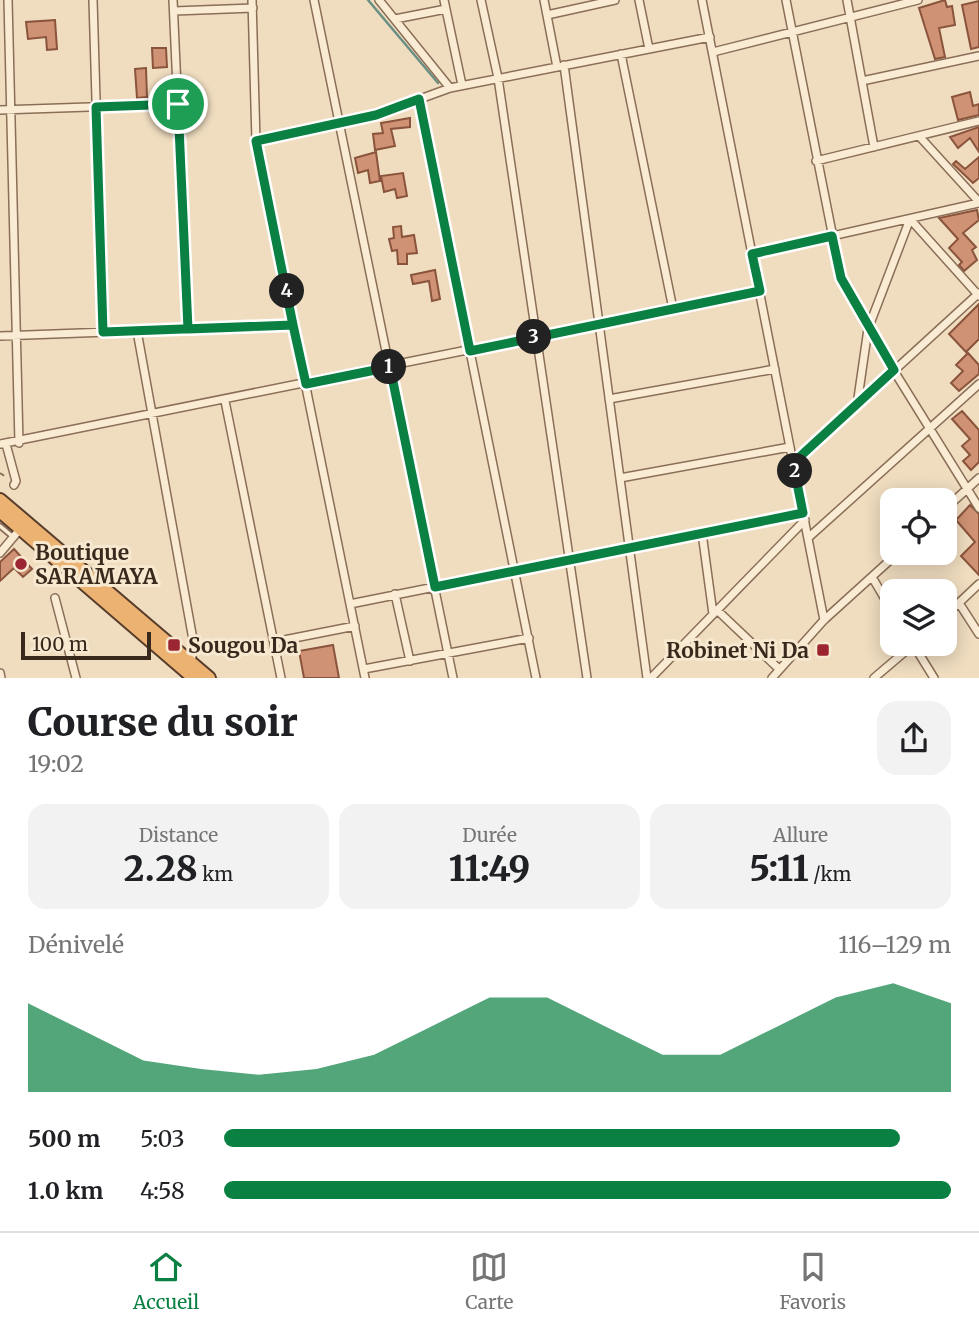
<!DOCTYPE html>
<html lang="fr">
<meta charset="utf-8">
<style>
:root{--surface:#fff;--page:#f2f2f2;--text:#202124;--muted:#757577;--line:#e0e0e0;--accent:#0b8043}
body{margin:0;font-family:Merriweather,serif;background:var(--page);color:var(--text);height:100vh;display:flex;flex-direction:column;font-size:26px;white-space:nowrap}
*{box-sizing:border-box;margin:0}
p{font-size:23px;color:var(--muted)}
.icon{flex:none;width:38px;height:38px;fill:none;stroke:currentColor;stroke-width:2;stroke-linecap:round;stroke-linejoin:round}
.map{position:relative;height:678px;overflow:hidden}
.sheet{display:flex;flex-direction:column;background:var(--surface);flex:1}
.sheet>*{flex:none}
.controls{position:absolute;left:880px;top:488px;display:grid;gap:14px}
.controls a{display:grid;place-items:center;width:77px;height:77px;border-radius:14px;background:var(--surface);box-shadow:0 4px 18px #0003;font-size:35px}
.scale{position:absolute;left:21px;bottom:18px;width:130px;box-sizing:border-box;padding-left:7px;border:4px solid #39281c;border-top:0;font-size:19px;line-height:24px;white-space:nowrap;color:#39281c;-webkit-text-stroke:5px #f7e8d0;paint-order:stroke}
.pin{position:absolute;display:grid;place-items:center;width:60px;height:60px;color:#fff;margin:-30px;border:4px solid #fff;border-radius:50%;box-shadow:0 2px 7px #0007}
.km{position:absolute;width:35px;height:35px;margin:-18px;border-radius:50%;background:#222;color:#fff;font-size:19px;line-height:35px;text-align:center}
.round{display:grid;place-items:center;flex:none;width:74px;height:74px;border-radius:21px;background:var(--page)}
.headline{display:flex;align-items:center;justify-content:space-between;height:119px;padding:0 28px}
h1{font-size:38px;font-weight:800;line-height:52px}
.stats{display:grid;grid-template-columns:repeat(3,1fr);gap:10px;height:119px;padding:7px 28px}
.stats div{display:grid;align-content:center;border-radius:18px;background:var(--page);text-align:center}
.stats b{font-size:35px;font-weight:800}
.stats small{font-size:19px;font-weight:400}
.stats p{font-size:19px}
.chart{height:196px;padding:14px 28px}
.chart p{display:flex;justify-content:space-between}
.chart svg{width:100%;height:126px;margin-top:7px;fill:var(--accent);opacity:.7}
ul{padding:0 28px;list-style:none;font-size:23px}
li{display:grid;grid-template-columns:112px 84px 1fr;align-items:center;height:52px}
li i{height:18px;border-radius:9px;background:var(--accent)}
.menu{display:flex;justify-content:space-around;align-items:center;height:98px;border-top:2px solid var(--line);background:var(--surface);font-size:19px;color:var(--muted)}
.menu a{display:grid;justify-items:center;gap:4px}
.menu .active{color:var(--accent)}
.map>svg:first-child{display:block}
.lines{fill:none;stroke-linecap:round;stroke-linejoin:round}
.stream{stroke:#6a9083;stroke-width:2.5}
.building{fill:#cf9274;stroke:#8a543c;stroke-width:2}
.service-casing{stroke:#8a6e57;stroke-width:7}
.minor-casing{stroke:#8a6e57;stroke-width:10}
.trunk-casing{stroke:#573c2c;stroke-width:16}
.path{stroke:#8a6e57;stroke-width:2;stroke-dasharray:5 3.5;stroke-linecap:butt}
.service{stroke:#faebd4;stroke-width:3.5}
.minor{stroke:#faebd4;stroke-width:7}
.trunk{stroke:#ecb272;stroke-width:12}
.route-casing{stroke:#fff;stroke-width:14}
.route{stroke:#0b8043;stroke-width:9}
.poi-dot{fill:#9b2530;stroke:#f7e8d0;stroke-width:2.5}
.labels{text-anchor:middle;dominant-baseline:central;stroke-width:6;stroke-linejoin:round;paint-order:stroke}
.poi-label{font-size:21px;font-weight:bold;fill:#39281c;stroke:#f7e8d0;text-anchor:start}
</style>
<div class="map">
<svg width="979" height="678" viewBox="0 0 979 678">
<rect width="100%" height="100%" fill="#f0ddc0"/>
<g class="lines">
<path class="stream" d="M 368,0 L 438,83"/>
</g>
<path class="building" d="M 945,0 L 947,7 L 952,6 L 955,25 L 939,28 L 945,57 L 935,59 L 919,8 Z
M 979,1 L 979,47 L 971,49 L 962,5 Z
M 55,20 L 57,49 L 47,50 L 46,37 L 28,39 L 26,22 Z
M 152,48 L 166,48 L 167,67 L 153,68 Z
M 146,68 L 147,97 L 137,98 L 135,69 Z
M 970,92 L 973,106 L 979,104 L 979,115 L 958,120 L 952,97 Z
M 410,118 L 410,127 L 391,129 L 395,146 L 375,150 L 373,134 L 383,133 L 381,123 Z
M 979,127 L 979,152 L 970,138 L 958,148 L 950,137 Z
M 376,152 L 380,181 L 370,183 L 368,170 L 358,173 L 355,158 Z
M 979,157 L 979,178 L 973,183 L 953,164 L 956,161 L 965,169 Z
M 403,173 L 407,196 L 397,198 L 395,189 L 384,192 L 381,176 Z
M 977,210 L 979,220 L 963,233 L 976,247 L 972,250 L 977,260 L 964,271 L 959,265 L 962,262 L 949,248 L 958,239 L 939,218 Z
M 401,226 L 402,237 L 414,235 L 417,253 L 407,254 L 407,264 L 398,264 L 397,250 L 392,251 L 389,239 L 394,238 L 393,227 Z
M 435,270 L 440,299 L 432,301 L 429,281 L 413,284 L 411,275 Z
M 979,304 L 979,339 L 966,352 L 949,334 Z
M 968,353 L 979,365 L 979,374 L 959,391 L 951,383 L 963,371 L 956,365 Z
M 962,411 L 979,430 L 979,462 L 971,470 L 963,461 L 970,455 L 962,446 L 970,439 L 952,419 Z
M 970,505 L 979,514 L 979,575 L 961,556 L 975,542 L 956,520 Z
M 14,549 L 32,569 L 23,577 L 14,568 L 0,581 L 0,562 Z
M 333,645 L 339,678 L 304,678 L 299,651 Z"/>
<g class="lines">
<defs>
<path id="service" d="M 0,526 L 12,536"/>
<path id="minor" d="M 8,0 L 19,443
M 93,0 L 103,332
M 173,0 L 188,329
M 252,0 L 256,141 L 365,678
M 314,0 L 453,678
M 379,0 L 450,88
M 444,0 L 462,85
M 481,0 L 498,78 L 587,678
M 544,0 L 557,67
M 639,0 L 649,49
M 702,0 L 824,620
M 786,0 L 841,278 L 868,329 L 979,508
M 847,0 L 874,147
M 174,11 L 253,8
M 547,15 L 615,0
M 395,19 L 446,9
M 713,52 L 918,0
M 621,54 L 673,309
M 564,65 L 647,678
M 862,81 L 979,56
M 419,99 L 536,678
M 0,110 L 178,104
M 919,136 L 979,202
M 256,141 L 376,115 L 450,88 L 710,37
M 816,161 L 979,121
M 752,254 L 979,203
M 137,331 L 194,645 L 191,662
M 0,336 L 294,325
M 609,399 L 775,369
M 225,401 L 281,678
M 857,405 L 868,329 L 910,219 L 979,296
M 0,444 L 760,291
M 6,444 L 16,481 L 14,485
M 793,463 L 979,293
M 620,478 L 790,447
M 945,509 L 979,478
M 702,533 L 713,614
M 808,538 L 979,384
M 0,553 L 21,528
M 872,577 L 892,611
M 395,594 L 410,661
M 55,598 L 76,678
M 959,603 L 979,634
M 350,604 L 803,513
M 717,610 L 779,669
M 945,616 L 979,584
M 274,642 L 355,626
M 913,644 L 934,678
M 364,669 L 529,638
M 0,673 L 1,678
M 651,678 L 805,520
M 772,678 L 824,620 L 898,553
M 874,678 L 914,644"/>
<path id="trunk" d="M 0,500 L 209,678
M 0,511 L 194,678"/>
</defs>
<use href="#service" class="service-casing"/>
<use href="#minor" class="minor-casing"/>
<use href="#trunk" class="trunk-casing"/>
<path class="path" d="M 0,473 L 6,477"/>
<use href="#service" class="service"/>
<use href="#minor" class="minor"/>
<use href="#trunk" class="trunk"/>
</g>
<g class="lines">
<defs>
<path id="route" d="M 178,104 L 96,107 L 103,332 L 293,325 L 306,384 L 390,367 L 435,587 L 803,513 L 793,463 L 894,370 L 841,278 L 832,236 L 752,254 L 760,291 L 470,351 L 419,99 L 376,115 L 256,141 L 293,325 L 188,329 L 178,104"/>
</defs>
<use href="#route" class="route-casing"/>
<use href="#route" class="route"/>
</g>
<g class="poi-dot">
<circle cx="21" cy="564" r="7"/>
<rect x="167" y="638" width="14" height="14" rx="3.5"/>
<rect x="816" y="643" width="14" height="14" rx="3.5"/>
</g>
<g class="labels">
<g class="poi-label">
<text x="35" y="552">Boutique<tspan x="35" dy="24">SARAMAYA</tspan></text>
<text x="188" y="645">Sougou Da</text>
<text x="809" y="650" text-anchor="end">Robinet Ni Da</text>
</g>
</g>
</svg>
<div class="controls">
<a><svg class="icon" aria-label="locate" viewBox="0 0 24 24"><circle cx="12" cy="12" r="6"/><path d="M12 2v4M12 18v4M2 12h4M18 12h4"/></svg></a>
<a><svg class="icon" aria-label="layers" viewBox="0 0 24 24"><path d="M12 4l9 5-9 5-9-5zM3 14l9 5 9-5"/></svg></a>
</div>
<div class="scale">100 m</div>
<div class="pin" style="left:178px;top:104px;background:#1e9e55"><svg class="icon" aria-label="arrive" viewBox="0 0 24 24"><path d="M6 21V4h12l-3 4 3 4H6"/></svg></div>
<b class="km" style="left:389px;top:367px">1</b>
<b class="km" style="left:795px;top:471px">2</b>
<b class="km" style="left:534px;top:337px">3</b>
<b class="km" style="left:287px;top:291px">4</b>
</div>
<section class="sheet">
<div class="headline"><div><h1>Course du soir</h1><p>19:02</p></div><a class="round"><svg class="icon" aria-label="share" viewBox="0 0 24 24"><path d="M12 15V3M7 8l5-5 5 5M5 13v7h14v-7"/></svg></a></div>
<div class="stats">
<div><p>Distance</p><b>2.28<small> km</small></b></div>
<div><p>Durée</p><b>11:49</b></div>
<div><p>Allure</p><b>5:11<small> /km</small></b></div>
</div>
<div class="chart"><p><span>Dénivelé</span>116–129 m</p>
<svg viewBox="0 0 160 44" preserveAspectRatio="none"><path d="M0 44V13L10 23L20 33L30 36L40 38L50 36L60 31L70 21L80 11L90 11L100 21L110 31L120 31L130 21L140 11L150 6L160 13V44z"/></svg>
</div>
<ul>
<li><b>500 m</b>5:03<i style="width:93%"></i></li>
<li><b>1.0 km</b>4:58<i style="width:100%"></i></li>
</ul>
</section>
<nav class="menu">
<a class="active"><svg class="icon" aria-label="home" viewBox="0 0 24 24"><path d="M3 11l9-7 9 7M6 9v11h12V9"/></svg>Accueil</a>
<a><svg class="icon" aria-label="map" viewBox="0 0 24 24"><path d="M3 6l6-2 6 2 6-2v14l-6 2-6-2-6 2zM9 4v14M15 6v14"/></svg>Carte</a>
<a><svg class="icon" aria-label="saved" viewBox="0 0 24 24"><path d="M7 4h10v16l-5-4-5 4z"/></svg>Favoris</a>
</nav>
